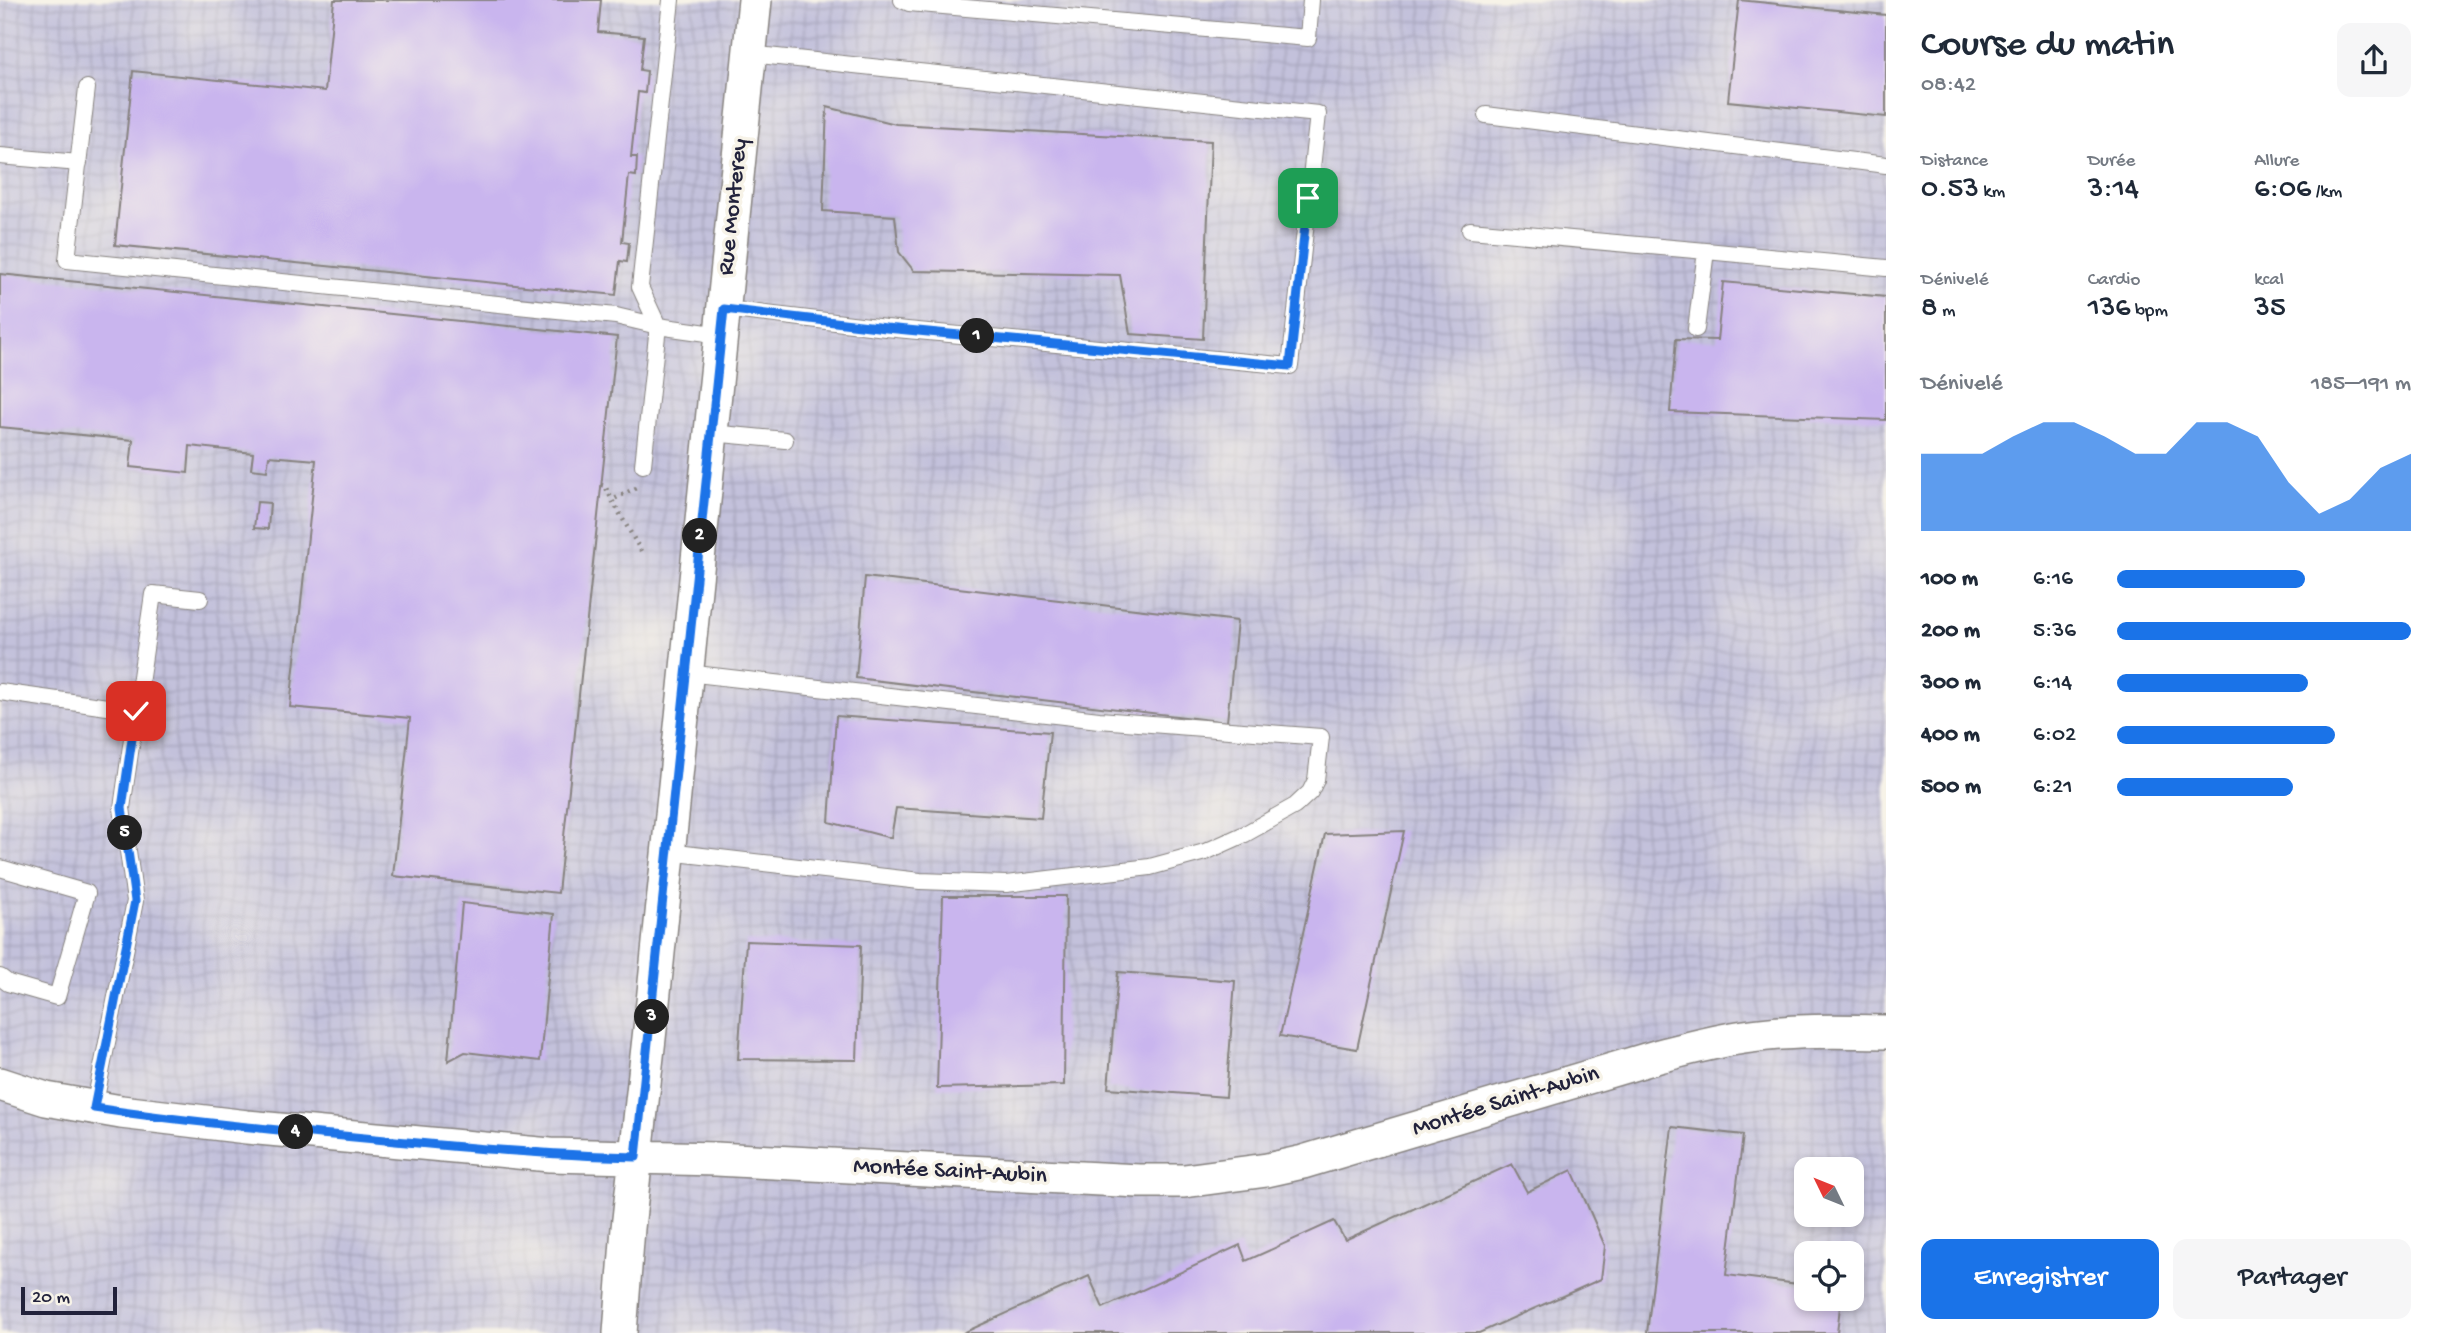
<!DOCTYPE html>
<html lang="fr">
<meta charset="utf-8">
<style>
:root{--surface:#fff;--page:#f6f6f7;--text:#1f2937;--muted:#747a83;--accent:#1a73e8}
body{margin:0;font-family:"Gochi Hand",sans-serif;background:var(--page);color:var(--text);height:100vh;display:flex;flex-direction:column;font-size:26px;white-space:nowrap}
*{box-sizing:border-box;margin:0}
p{font-size:23px;color:var(--muted)}
.icon{flex:none;width:38px;height:38px;fill:none;stroke:currentColor;stroke-width:2;stroke-linecap:round;stroke-linejoin:round}
.map{position:relative;flex:1;overflow:hidden}
.details{display:flex;flex-direction:column;background:var(--surface);width:560px}
.details>*{flex:none}
.needle{width:46px;rotate:313deg}
.tools{position:absolute;left:1794px;top:1157px;display:grid;gap:14px}
.tools a{display:grid;place-items:center;width:70px;height:70px;border-radius:14px;background:var(--surface);box-shadow:0 4px 10px #0003;font-size:35px}
.scale{position:absolute;left:21px;bottom:18px;width:96px;box-sizing:border-box;padding-left:7px;border:4px solid #22223b;border-top:0;font-size:19px;line-height:24px;white-space:nowrap;color:#22223b;-webkit-text-stroke:5px #f7f3e8;paint-order:stroke}
.pin{position:absolute;display:grid;place-items:center;width:60px;height:60px;color:#fff;margin:-30px;border-radius:14px;box-shadow:0 4px 10px #0006}
.km{position:absolute;width:35px;height:35px;margin:-18px;border-radius:50%;background:#222;color:#fff;font-size:19px;line-height:35px;text-align:center}
.round{display:grid;place-items:center;flex:none;width:74px;height:74px;border-radius:14px;background:var(--page)}
.overview{display:flex;align-items:center;justify-content:space-between;height:119px;padding:0 35px}
h1{font-size:38px;font-weight:600;line-height:52px}
.metrics{display:grid;grid-template-columns:repeat(3,1fr);gap:10px;height:119px;padding:7px 35px}
.metrics div{display:grid;align-content:center}
.metrics b{font-size:30px;font-weight:600}
.metrics small{font-size:19px;font-weight:400}
.metrics p{font-size:19px}
.chart{height:196px;padding:14px 35px}
.chart p{display:flex;justify-content:space-between}
.chart svg{width:100%;height:126px;margin-top:7px;fill:var(--accent);opacity:.7}
.button{display:flex;gap:14px;margin-top:auto;padding:14px 35px}
.button a{flex:1;height:80px;border-radius:14px;background:var(--accent);color:#fff;font-size:28px;font-weight:600;line-height:80px;text-align:center}
.button a+a{background:var(--page);color:var(--text)}
ul{padding:0 35px;list-style:none;font-size:23px}
li{display:grid;grid-template-columns:112px 84px 1fr;align-items:center;height:52px}
li i{height:18px;border-radius:9px;background:var(--accent)}
main{display:flex;flex:1;min-height:0}
.map>svg:first-child{display:block}
.industrial{fill:url(#industrial-grid);fill-rule:evenodd}
.building{fill:#c9b5ee}
.lines{fill:none;stroke-linecap:round;stroke-linejoin:round}
.service-casing{stroke:#86827f;stroke-width:18}
.minor-casing{stroke:#86827f;stroke-width:36}
.path{stroke:#86827f;stroke-width:4.5;stroke-dasharray:2 5;stroke-linecap:butt}
.service{stroke:#fff;stroke-width:16}
.minor{stroke:#fff;stroke-width:33}
.route-casing{stroke:#fff;stroke-width:14}
.route{stroke:#1a73e8;stroke-width:9}
.labels{text-anchor:middle;dominant-baseline:central;stroke-width:7;stroke-linejoin:round;paint-order:stroke}
.street-label{font-size:24px;fill:#22223b;stroke:#f7f3e8}
</style>
<main>
<div class="map">
<svg width="1886" height="1333" viewBox="0 0 1886 1333">
<defs>
<pattern id="industrial-grid" width="8" height="8" patternUnits="userSpaceOnUse" patternTransform="scale(1.75)"><rect width="8" height="8" fill="#c3c1db"/><path d="M0 4h8M4 0v8" fill="none" stroke="#a7a6bd"/></pattern>
</defs>
<rect width="100%" height="100%" fill="#f7f3e8"/>
<filter id="ink" filterUnits="userSpaceOnUse"><feTurbulence type="fractalNoise" baseFrequency=".0143" numOctaves="2"/><feDisplacementMap in="SourceGraphic" scale="14" xChannelSelector="R" yChannelSelector="G"/><feConvolveMatrix kernelMatrix="1 2 1 2 8 2 1 2 1" color-interpolation-filters="sRGB"/></filter>
<filter id="wash" filterUnits="userSpaceOnUse"><feTurbulence type="fractalNoise" baseFrequency=".00686" numOctaves="4" result="noise"/><feDisplacementMap in="SourceGraphic" scale="28" xChannelSelector="R" yChannelSelector="G"/><feGaussianBlur stdDeviation="1.57" result="paint"/><feColorMatrix in="noise" values="0 0 0 0 0 0 0 0 0 0 0 0 0 0 0 0 0 1.4 0 .05"/><feComposite in="paint" operator="in"/></filter>
<g filter="url(#wash)">
<rect width="100%" height="100%" fill="#eae3c3"/>
<path class="industrial" d="M 0,0 L 1886,0 L 1886,1333 L 0,1333 ZM 1806,1169 L 1852,1169 L 1852,1214 L 1806,1214 ZM 1806,1253 L 1852,1253 L 1852,1298 L 1806,1298 Z"/>
<g id="blocks">
<path class="building" d="M 334,0 L 601,0 L 598,32 L 644,36 L 640,70 L 647,71 L 645,93 L 638,92 L 631,157 L 637,157 L 636,176 L 629,175 L 622,242 L 629,243 L 627,262 L 620,261 L 616,295 L 115,245 L 133,71 L 325,91 Z
M 1739,0 L 1886,15 L 1886,117 L 1728,101 Z
M 827,107 L 896,124 L 1211,141 L 1203,339 L 1130,334 L 1120,275 L 914,271 L 899,252 L 895,216 L 823,211 Z
M 0,274 L 617,337 L 558,893 L 393,876 L 410,718 L 290,707 L 316,460 L 269,456 L 267,471 L 251,469 L 253,453 L 190,446 L 188,473 L 130,467 L 133,440 L 0,427 Z
M 1723,282 L 1886,297 L 1886,420 L 1670,412 L 1676,339 L 1717,340 Z
M 257,502 L 270,503 L 268,529 L 254,528 Z
M 865,577 L 1237,621 L 1227,722 L 856,678 Z
M 836,716 L 1050,732 L 1041,818 L 896,808 L 891,838 L 829,822 Z
M 1404,831 L 1357,1049 L 1280,1036 L 1325,834 Z
M 943,896 L 1066,896 L 1064,1085 L 937,1088 Z
M 462,903 L 554,914 L 540,1061 L 465,1052 L 448,1061 Z
M 746,941 L 861,945 L 857,1060 L 738,1059 Z
M 1118,972 L 1235,981 L 1226,1097 L 1108,1088 Z
M 1672,1127 L 1743,1135 L 1726,1275 L 1806,1285 L 1806,1298 L 1841,1298 L 1837,1333 L 1647,1333 Z
M 1512,1164 L 1527,1192 L 1572,1170 L 1605,1246 L 1601,1279 L 1479,1333 L 963,1333 L 1089,1276 L 1103,1308 L 1240,1245 L 1246,1261 L 1334,1221 L 1345,1240 Z"/>
</g>
</g>
<g filter="url(#ink)">
<use href="#blocks" fill-opacity="0" stroke="#86827f" stroke-width="2"/>
<g class="lines">
<defs>
<path id="service" d="M 902,0 L 909,3 L 1308,38 L 1311,0
M 87,88 L 67,260 L 616,316 L 658,326 L 721,335
M 1486,115 L 1886,165
M 0,156 L 79,163
M 1470,230 L 1706,251
M 724,309 L 886,328 L 1290,366 L 1318,114 L 749,54
M 1696,329 L 1706,251 L 1886,268
M 711,433 L 785,440
M 643,465 L 658,326 L 640,287 L 671,0
M 0,692 L 136,711
M 668,852 L 920,881 L 1006,884 L 1150,867 L 1205,852 L 1245,834 L 1295,806 L 1310,792 L 1316,780 L 1321,737 L 1099,720 L 687,673
M 0,868 L 87,893 L 57,997 L 8,983 L 0,977
M 94,1108 L 135,901 L 122,808 L 153,594 L 200,599"/>
<path id="minor" d="M 0,1084 L 46,1099 L 121,1112 L 247,1127 L 550,1155 L 716,1159 L 1139,1181 L 1184,1181 L 1267,1170 L 1303,1162 L 1659,1056 C 1687,1049 1715,1041 1744,1037 C 1791,1030 1839,1031 1886,1032
M 620,1333 L 628,1228 L 653,1002 L 755,0"/>
</defs>
<use href="#service" class="service-casing"/>
<use href="#minor" class="minor-casing"/>
<path class="path" d="M 601,485 L 605,486 L 612,500
M 636,488 L 612,500 L 641,551"/>
<use href="#service" class="service"/>
<use href="#minor" class="minor"/>
</g>
</g>
<g class="lines" filter="url(#ink)">
<defs>
<path id="route" d="M 136,711 L 122,808 L 135,901 L 94,1108 C 181,1121 267,1129 354,1137 C 448,1146 542,1155 636,1157 L 724,309 L 886,328 L 1290,366 L 1308,198"/>
</defs>
<use href="#route" class="route-casing"/>
<use href="#route" class="route"/>
</g>
<g class="labels">
<g class="street-label">
<text transform="translate(734 207) rotate(-84)">Rue Monterey</text>
<text transform="translate(1506 1102) rotate(-17)">Montée Saint-Aubin</text>
<text transform="translate(950 1172) rotate(3)">Montée Saint-Aubin</text>
</g>
</g>
</svg>
<div class="tools">
<a><svg class="needle" viewBox="-14 -14 28 28"><path d="M0-13l5 13h-10z" fill="#e53935"/><path d="M0 13l5-13h-10z" fill="#747a83"/></svg></a>
<a><svg class="icon" aria-label="locate" viewBox="0 0 24 24"><circle cx="12" cy="12" r="6"/><path d="M12 2v4M12 18v4M2 12h4M18 12h4"/></svg></a>
</div>
<div class="scale">20 m</div>
<div class="pin" style="left:1308px;top:198px;background:#1e9e55"><svg class="icon" aria-label="arrive" viewBox="0 0 24 24"><path d="M6 21V4h12l-3 4 3 4H6"/></svg></div>
<div class="pin" style="left:136px;top:711px;background:#d93025"><svg class="icon" aria-label="check" viewBox="0 0 24 24"><path d="M5 12l5 5 9-10"/></svg></div>
<b class="km" style="left:977px;top:336px">1</b>
<b class="km" style="left:700px;top:536px">2</b>
<b class="km" style="left:652px;top:1017px">3</b>
<b class="km" style="left:296px;top:1132px">4</b>
<b class="km" style="left:125px;top:833px">5</b>
</div>
<section class="details">
<div class="overview"><div><h1>Course du matin</h1><p>08:42</p></div><a class="round"><svg class="icon" aria-label="share" viewBox="0 0 24 24"><path d="M12 15V3M7 8l5-5 5 5M5 13v7h14v-7"/></svg></a></div>
<div class="metrics">
<div><p>Distance</p><b>0.53<small> km</small></b></div>
<div><p>Durée</p><b>3:14</b></div>
<div><p>Allure</p><b>6:06<small> /km</small></b></div>
</div>
<div class="metrics">
<div><p>Dénivelé</p><b>8<small> m</small></b></div>
<div><p>Cardio</p><b>136<small> bpm</small></b></div>
<div><p>kcal</p><b>35</b></div>
</div>
<div class="chart"><p><span>Dénivelé</span>185–191 m</p>
<svg viewBox="0 0 160 44" preserveAspectRatio="none"><path d="M0 44V17L10 17L20 17L30 11L40 6L50 6L60 11L70 17L80 17L90 6L100 6L110 11L120 27L130 38L140 33L150 22L160 17V44z"/></svg>
</div>
<ul>
<li><b>100 m</b>6:16<i style="width:64%"></i></li>
<li><b>200 m</b>5:36<i style="width:100%"></i></li>
<li><b>300 m</b>6:14<i style="width:65%"></i></li>
<li><b>400 m</b>6:02<i style="width:74%"></i></li>
<li><b>500 m</b>6:21<i style="width:60%"></i></li>
</ul>
<div class="button"><a>Enregistrer</a><a>Partager</a></div>
</section>
</main>
